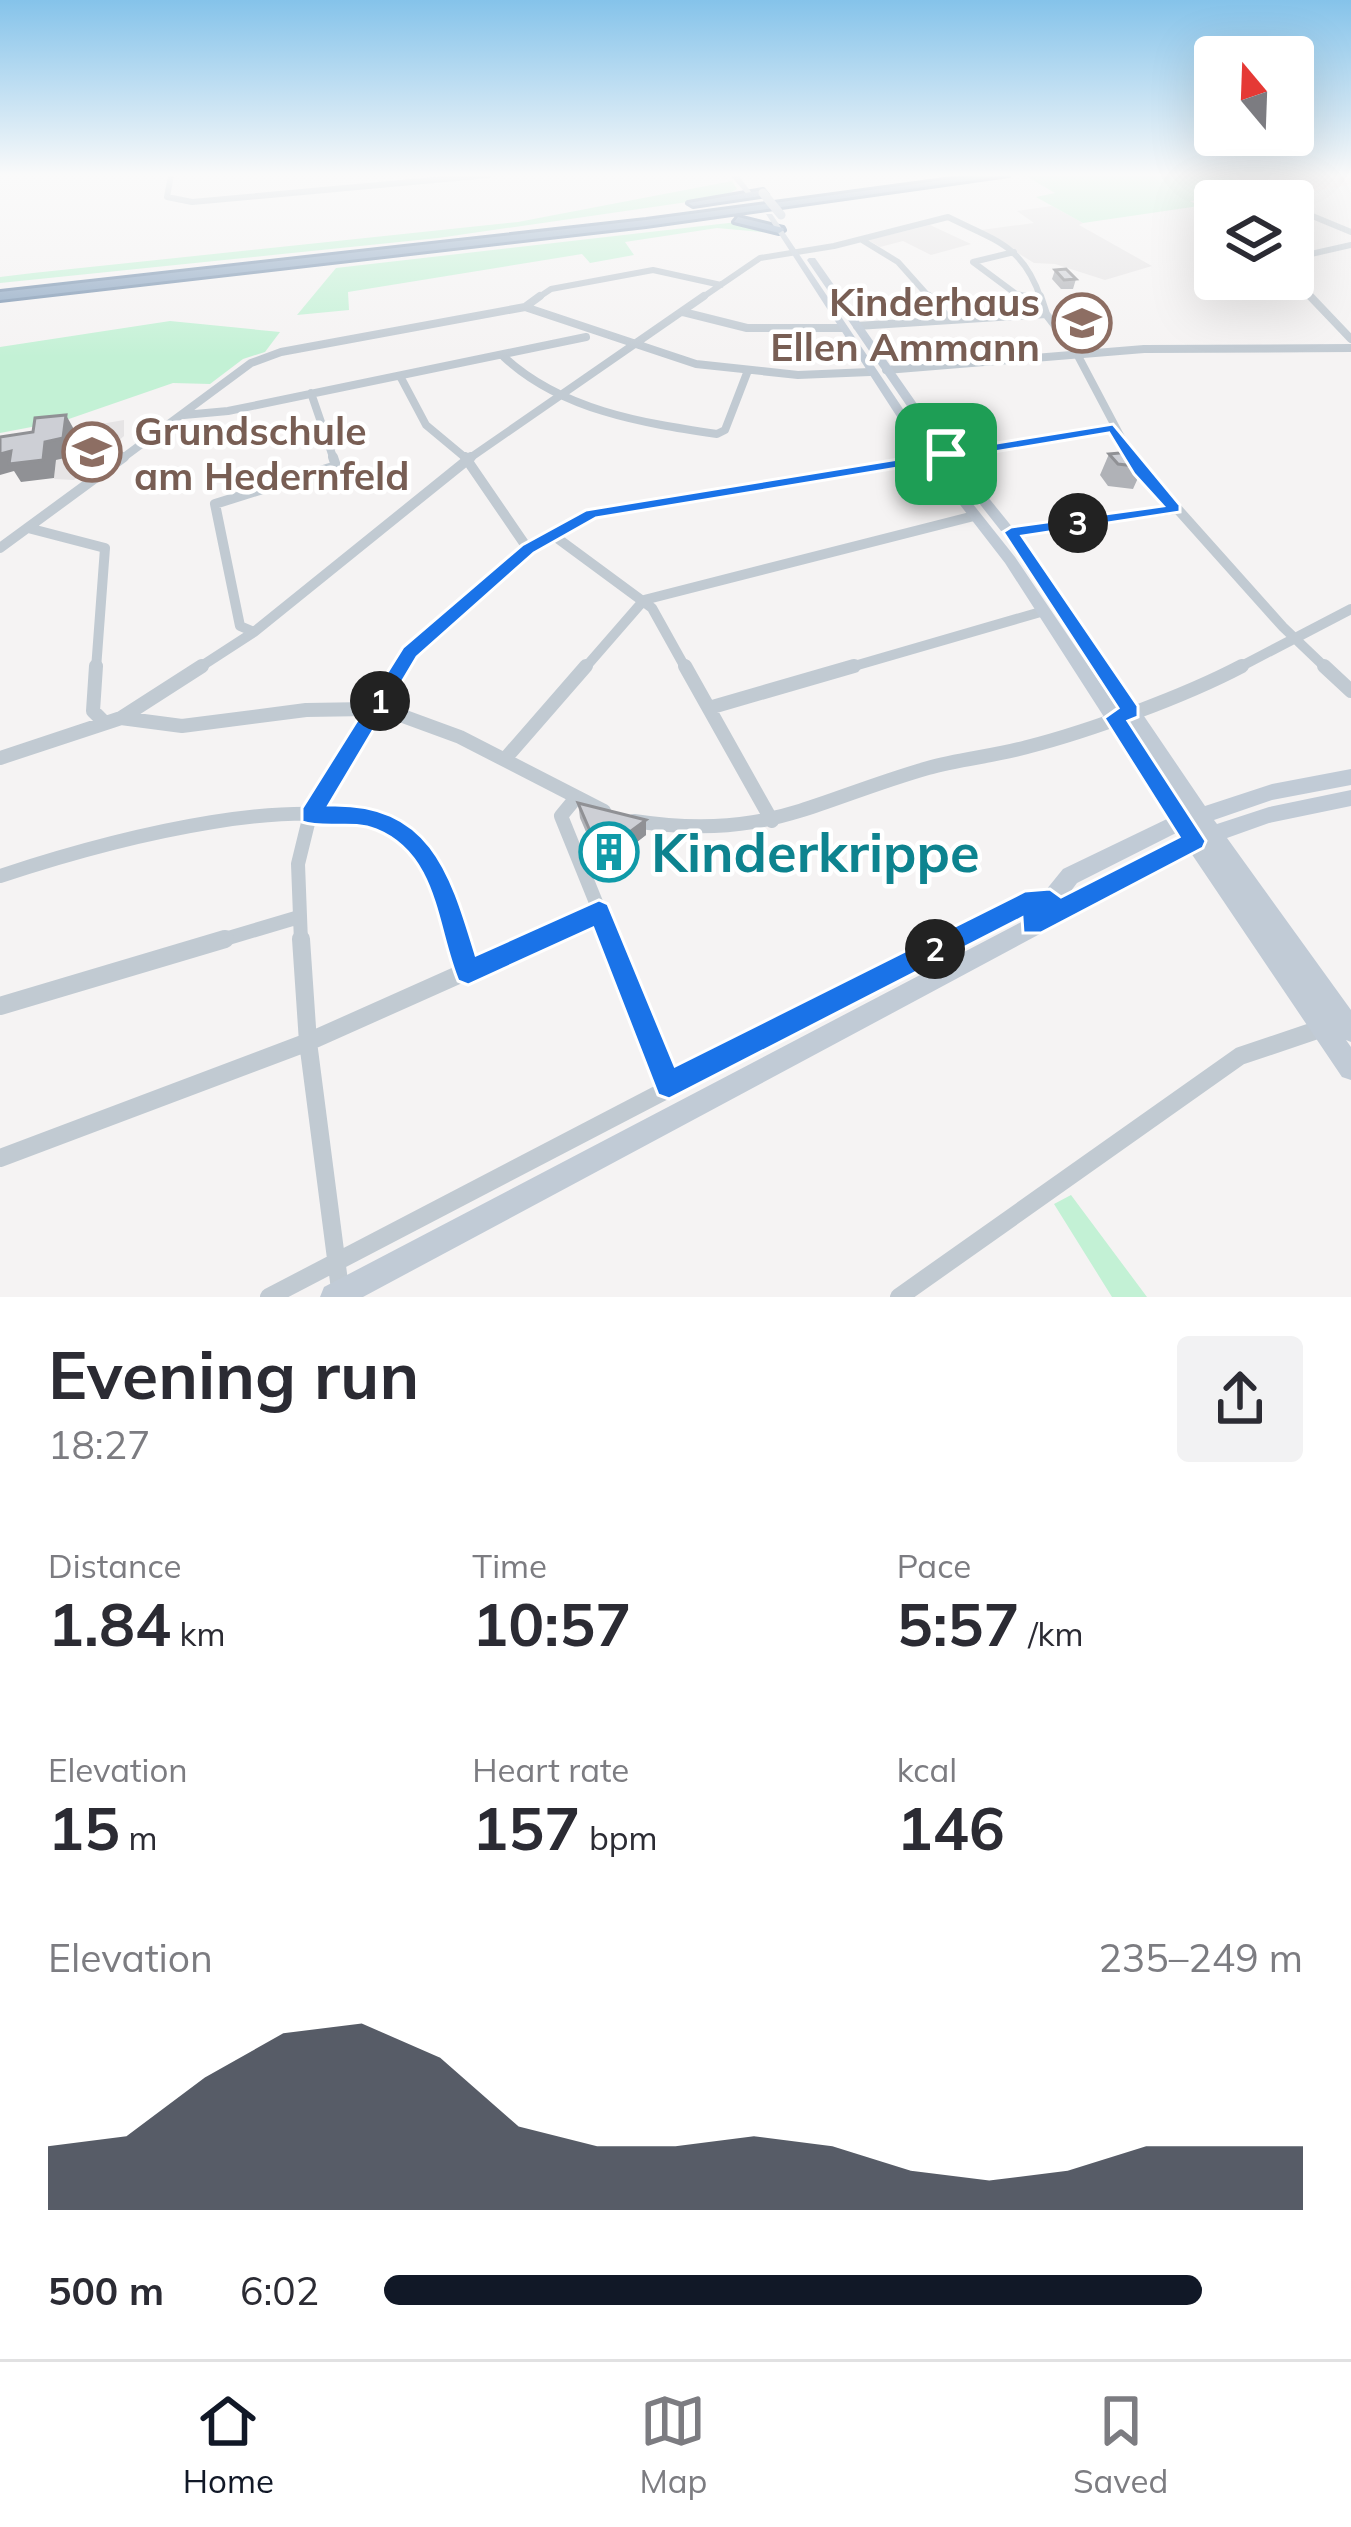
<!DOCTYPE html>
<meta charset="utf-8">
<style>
:root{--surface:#fff;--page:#f2f2f3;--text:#2b2b33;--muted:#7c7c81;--line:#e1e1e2;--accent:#111827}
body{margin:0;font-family:Mulish,sans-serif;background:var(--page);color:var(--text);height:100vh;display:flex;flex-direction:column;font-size:45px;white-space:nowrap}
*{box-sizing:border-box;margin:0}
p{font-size:39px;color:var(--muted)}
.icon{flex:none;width:66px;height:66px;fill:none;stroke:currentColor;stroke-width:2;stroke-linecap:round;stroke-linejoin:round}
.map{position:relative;height:1297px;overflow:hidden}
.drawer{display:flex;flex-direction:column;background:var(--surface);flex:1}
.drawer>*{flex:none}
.needle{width:78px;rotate:341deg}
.controls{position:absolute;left:1194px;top:36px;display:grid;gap:24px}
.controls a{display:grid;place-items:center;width:120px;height:120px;border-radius:12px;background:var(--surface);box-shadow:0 12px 48px #0002;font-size:60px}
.pin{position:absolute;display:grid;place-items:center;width:102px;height:102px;color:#fff;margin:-51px;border-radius:24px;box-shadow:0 6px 18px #0006}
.km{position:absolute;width:60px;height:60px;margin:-30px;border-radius:50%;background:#222;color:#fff;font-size:33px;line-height:60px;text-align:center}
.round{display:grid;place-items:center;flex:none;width:126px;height:126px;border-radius:12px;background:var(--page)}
.summary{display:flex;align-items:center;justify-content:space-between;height:204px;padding:0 48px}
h1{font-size:66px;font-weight:700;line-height:90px}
.metrics{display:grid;grid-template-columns:repeat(3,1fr);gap:18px;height:204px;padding:12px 48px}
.metrics div{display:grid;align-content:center}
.metrics b{font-size:60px;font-weight:700}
.metrics small{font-size:33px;font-weight:400}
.metrics p{font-size:33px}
.chart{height:336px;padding:24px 48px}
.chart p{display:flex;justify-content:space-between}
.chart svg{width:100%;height:216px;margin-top:12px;fill:var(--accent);opacity:.7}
ul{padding:0 48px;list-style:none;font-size:39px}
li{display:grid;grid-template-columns:192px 144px 1fr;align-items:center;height:90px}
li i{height:30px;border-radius:15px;background:var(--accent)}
.dock{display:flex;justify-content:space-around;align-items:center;height:168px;border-top:3px solid var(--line);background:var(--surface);font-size:33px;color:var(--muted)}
.dock a{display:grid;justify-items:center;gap:6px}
.dock .selected{color:var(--accent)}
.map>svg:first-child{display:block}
.education{fill:#e6e4e5}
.medical{fill:#fce8e6}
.green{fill:#c3f1d5}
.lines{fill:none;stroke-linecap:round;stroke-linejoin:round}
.highway-casing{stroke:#7690ad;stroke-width:6}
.street-far4{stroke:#c1cad2;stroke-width:6}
.street-far3{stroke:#c1cad2;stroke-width:8}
.street-far2{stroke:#c1cad2;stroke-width:10}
.street-far1{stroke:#c1cad2;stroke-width:14}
.street{stroke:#c1cad2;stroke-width:18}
.secondary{fill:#c1cbd6;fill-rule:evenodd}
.highway{fill:#8ba5c1;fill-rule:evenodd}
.secondary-bridge{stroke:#c1cbd6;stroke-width:9}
.wall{fill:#b0b2b7}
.shaded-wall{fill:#909195}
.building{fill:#cdcfd5;stroke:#909195;stroke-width:3}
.route{fill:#1a73e8;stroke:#fff;stroke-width:3;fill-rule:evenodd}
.labels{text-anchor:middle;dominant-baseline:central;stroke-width:9;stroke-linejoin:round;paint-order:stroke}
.far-education-label{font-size:39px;font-weight:bold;fill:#785e54;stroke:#fff;text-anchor:end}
.near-culture-label{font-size:54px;font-weight:bold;fill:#0d838f;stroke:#fff;text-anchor:start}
</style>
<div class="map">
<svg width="1351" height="1297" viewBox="0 0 1351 1297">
<rect width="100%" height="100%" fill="#f5f3f3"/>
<path class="education" d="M 1052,206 L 1083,223 L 1079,225 L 1152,266 L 1105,280 L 1055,264 L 1034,263 L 981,230 L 1034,223 L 1017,211 Z
M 930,225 L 971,244 L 931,255 L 903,241 L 880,247 L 868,240 Z
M 124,420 L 124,436 L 74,480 L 54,479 L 56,460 L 78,455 L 89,426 Z"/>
<path class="medical" d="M 1224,175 L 1351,175 L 1351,185 L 1277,197 Z"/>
<path class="green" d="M 1224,175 L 1261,190 L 1190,201 L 1199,206 L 1083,223 L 1036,197 L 1055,193 L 1026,176 Z
M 732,181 L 737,189 L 722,197 L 438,238 L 0,283 L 0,277 L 33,273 L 518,222 Z
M 746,221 L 773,233 L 717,228 L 625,242 L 634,255 L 590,263 L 582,254 L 348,292 L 349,310 L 297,315 L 336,268 Z
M 170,321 L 280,332 L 265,352 L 243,359 L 210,384 L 173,383 L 63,421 L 0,433 L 0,347 Z
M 1071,1195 L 1147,1297 L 1112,1297 L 1054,1204 Z"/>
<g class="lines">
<defs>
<path id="highway" d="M 982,175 L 1009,175 L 646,226 L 0,300 L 0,292 L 646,220 Z
M 763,190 L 767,195 L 693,206 L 688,203 Z
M 738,217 L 783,228 L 784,230 L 779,233 L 734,222 Z"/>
</defs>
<use href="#highway" class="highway-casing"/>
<path class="street-far4" d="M 171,175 L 167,197 L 192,202 L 489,175
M 1260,194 L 1278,201
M 1293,208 L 1351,232
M 862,240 L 898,262 L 931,299
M 1014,252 L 973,262 L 1016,294 L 1039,299
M 1293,265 L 1311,254 L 1351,245
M 1293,279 L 1313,299
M 536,299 L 551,289 L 653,270 L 721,285
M 700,299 L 760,258 L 834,246 L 948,217 C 996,241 1023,245 1041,299"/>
<path class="street-far3" d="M 929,296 L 949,319
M 1027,296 L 1039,299
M 1040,296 L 1046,314 L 1077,354 L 1133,460
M 1310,296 L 1351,339
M 525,307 L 540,296
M 683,312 L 747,328 L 843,328
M 857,326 L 1046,314
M 504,357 C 561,410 642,423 717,434 L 725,430 L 747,373
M 886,370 L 1144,349 L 1351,348
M 400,376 L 426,425 L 468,460
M 311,393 L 334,460
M 184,415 L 228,411 L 586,337
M 120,460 L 251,363 L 281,352 L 525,307 L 696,364 L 798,375 L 870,372
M 467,460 L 704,296
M 921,460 L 1113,428"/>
<path class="street-far2" d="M 465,457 L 528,549
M 1131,457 L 1283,627 L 1327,669
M 28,528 L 105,548 L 96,669
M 1011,532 L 1175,509
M 553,535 L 652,608 L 686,669
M 0,548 L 124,457
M 254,632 L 240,626 L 215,504 L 336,466 L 333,457
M 197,669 L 254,632 L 471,457
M 400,669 L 410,652 L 528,549 L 592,514 L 939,457
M 584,669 L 644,600 L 974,516
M 844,669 L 1044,611
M 1236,669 L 1351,609"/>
<path class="street-far1" d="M 96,666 L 93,711 L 103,721
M 685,666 L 772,821
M 1324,666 L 1351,691
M 709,708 L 854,666
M 121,718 L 202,666
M 0,758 L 121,718 L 182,726 L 306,710 L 368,709 L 400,715 L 460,737 L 604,811
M 505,759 L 586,666
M 575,799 L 561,816 L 612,942
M 634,821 C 766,841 810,802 928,768 C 960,759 995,756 1027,747 C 1090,731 1185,696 1242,666
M 0,876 C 91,846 335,774 413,842 C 442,867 451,907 460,942
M 215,942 L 299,917
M 301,942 L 298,864 L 310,815 L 401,666
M 532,942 L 599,912
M 950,942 L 1034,899 L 1051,902"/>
<path class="street" d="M 301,939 L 308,1042 L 341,1297
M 459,939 L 468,972
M 610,939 L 669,1085
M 0,1006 L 225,939
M 0,1158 L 308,1042 L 539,939
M 269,1297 L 956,939
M 899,1297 L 1240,1056 L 1323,1028"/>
<path class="secondary" d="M 730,175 L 738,175 L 755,197 L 749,197 Z
M 766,214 L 772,214 L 934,455 L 1015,557 L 1187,812 L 1024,560 L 937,450 L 807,260 L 809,258 L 815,258 L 945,444 L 1034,554 L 1205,806 L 1272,784 L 1351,769 L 1351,785 L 1272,800 L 1214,820 L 1217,824 L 1269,807 L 1351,790 L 1351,806 L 1269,823 L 1227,838 L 1351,1010 L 1351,1042 L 1346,1040 L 1351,1047 L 1351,1080 L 1342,1077 L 1191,853 L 363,1297 L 320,1297 L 324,1287 L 1027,919 L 1029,911 L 1063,869 L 1169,818 L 1005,563 L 923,457 ZM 1178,832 L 1181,838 L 1065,899 L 1077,883 Z"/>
<use href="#highway" class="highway"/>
<path class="secondary-bridge" d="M 763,193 L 781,215"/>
</g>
<path class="wall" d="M 1055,270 L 1076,279 L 1073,289 L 1061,289 L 1052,279 Z
M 1109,454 L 1143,467 L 1133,489 L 1108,486 L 1100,475 Z
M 578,803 L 646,820 L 646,835 L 602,869 L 580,818 Z"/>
<path class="shaded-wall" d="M 66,415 L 76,433 L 74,456 L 56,460 L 54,478 L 21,482 L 14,471 L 0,475 L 0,454 Z
M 646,820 L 646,835 L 602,869 L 600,854 Z"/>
<path class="building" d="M 1066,269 L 1076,279 L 1064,280 L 1055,270 Z
M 66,415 L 63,438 L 45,442 L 43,460 L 9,464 L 11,451 L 0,454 L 0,437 L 33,432 L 35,418 Z
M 1130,452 L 1143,467 L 1118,464 L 1109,454 Z
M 578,803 L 646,820 L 600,854 Z"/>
<linearGradient id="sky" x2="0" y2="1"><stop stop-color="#85c3ea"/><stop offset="0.49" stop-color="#fafafa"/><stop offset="1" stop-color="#fafafa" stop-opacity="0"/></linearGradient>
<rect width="1351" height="357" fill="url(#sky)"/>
<path class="route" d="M 1113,424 L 1180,505 L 1180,512 L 1022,536 L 1138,706 L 1138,717 L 1128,721 L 1206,841 L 1203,848 L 1041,933 L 1023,933 L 1022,918 L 669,1099 L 658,1095 L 593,928 L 468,985 L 458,981 C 436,929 438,855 376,830 C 352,820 326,830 302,822 L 302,808 L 403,647 L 522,545 L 586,510 ZM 1109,433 L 1134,474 L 1163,506 L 1011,527 L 1003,532 L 1118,708 L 1104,718 L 1179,837 L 1061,897 L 1050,889 L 1025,891 L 675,1066 L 608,904 L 599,900 L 476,955 C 451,873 431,802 329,805 L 417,657 L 534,553 L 596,518 Z"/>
<defs>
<symbol id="school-ring" viewBox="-11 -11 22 22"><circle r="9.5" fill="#fff" stroke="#8d6e63" stroke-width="1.5"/><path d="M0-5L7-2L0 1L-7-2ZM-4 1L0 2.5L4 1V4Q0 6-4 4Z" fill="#8d6e63"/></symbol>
<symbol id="building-ring" viewBox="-11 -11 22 22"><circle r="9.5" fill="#fff" stroke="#0f9aa8" stroke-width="1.5"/><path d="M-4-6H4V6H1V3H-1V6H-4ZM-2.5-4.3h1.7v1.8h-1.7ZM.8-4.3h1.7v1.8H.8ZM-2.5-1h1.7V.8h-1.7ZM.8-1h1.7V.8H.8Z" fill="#0f9aa8"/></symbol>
</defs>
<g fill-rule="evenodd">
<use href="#school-ring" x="1049" y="290" width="66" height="66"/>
<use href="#school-ring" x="59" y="419" width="66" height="66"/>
<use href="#building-ring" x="576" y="819" width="66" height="66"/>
</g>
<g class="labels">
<g class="far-education-label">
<text x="1040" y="301">Kinderhaus<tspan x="1040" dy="45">Ellen Ammann</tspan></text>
<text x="134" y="430" text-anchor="start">Grundschule<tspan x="134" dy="45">am Hedernfeld</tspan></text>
</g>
<g class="near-culture-label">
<text x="651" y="852">Kinderkrippe</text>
</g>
</g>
</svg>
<div class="controls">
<a><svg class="needle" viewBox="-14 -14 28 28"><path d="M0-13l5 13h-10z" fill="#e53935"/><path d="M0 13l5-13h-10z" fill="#7c7c81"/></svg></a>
<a><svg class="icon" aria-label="layers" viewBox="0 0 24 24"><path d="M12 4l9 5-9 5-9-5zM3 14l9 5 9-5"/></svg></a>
</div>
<div class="pin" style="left:946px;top:454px;background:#1e9e55"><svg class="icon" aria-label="arrive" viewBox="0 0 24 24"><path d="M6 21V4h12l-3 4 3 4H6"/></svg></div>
<b class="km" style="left:380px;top:701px">1</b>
<b class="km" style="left:935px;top:949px">2</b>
<b class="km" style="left:1078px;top:523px">3</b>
</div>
<section class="drawer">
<div class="summary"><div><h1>Evening run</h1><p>18:27</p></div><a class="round"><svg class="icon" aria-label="share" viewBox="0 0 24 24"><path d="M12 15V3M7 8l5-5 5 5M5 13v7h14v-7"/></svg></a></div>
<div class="metrics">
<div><p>Distance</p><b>1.84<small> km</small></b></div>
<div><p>Time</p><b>10:57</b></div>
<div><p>Pace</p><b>5:57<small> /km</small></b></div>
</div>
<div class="metrics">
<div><p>Elevation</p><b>15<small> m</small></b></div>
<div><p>Heart rate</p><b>157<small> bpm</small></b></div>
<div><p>kcal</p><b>146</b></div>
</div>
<div class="chart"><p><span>Elevation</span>235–249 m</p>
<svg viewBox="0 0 160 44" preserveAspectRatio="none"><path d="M0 44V31L10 29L20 17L30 8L40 6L50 13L60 27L70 31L80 31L90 29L100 31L110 36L120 38L130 36L140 31L150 31L160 31V44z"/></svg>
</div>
<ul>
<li><b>500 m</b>6:02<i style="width:89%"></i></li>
</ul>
</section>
<nav class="dock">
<a class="selected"><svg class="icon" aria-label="home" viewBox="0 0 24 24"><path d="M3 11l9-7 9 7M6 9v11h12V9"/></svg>Home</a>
<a><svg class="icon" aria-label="map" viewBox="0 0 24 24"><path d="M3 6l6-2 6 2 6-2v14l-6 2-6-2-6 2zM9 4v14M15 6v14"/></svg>Map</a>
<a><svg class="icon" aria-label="saved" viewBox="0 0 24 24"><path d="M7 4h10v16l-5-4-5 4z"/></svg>Saved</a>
</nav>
